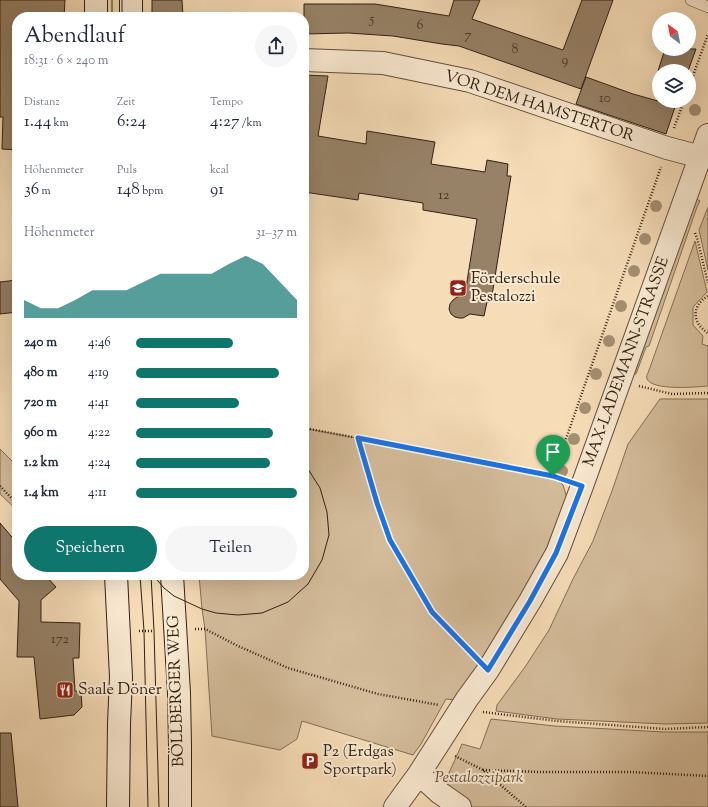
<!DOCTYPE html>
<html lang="de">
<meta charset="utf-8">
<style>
:root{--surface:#fff;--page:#f6f6f7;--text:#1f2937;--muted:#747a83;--accent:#0f766e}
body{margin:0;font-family:"Sorts Mill Goudy",serif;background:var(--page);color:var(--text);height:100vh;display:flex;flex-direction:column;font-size:15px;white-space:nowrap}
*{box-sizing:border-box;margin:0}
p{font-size:13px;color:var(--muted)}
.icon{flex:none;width:22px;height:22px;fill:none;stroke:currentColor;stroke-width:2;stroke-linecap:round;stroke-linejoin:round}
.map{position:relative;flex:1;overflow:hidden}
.details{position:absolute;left:12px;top:12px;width:297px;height:568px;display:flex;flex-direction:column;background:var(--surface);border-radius:16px;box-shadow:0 4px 16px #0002}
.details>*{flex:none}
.needle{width:26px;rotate:328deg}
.controls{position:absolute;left:652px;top:12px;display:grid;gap:8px}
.controls a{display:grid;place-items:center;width:44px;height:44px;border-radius:50%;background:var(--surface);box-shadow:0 4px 16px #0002;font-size:20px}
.pin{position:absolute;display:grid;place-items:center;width:34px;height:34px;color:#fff;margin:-41px -17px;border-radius:50% 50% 50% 0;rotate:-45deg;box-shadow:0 0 4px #0007}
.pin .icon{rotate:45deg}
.round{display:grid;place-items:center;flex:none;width:42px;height:42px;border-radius:21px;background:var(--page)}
.headline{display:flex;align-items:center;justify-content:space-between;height:68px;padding:0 12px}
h1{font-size:22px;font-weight:600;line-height:30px}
.stats{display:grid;grid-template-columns:repeat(3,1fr);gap:6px;height:68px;padding:4px 12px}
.stats div{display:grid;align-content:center}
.stats b{font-size:17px;font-weight:600}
.stats small{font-size:11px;font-weight:400}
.stats p{font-size:11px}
.chart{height:112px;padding:8px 12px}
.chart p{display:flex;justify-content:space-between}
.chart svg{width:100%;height:72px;margin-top:4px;fill:var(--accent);opacity:.7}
.button{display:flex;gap:8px;margin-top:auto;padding:8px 12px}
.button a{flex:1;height:46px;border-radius:24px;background:var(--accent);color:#fff;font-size:16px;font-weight:600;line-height:46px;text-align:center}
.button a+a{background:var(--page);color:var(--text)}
ul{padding:0 12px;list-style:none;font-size:13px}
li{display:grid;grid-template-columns:64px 48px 1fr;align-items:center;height:30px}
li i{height:10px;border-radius:5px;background:var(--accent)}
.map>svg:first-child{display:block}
.green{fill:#d5bd9c;stroke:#836e57}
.building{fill:#978268;stroke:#312012}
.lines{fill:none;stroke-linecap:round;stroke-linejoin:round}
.lane-casing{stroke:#624f3c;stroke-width:12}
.street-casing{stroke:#624f3c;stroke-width:24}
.secondary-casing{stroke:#312012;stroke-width:24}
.path{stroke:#312012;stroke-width:2.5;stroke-dasharray:1 2;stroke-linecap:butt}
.lane{stroke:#f9e9d1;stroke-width:11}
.street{stroke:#f9e9d1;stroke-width:22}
.secondary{stroke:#f9e9d1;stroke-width:22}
.tram{stroke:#312012;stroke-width:1}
.tree{fill:#a58f73}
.route-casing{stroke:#fff;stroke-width:8}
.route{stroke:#1a73e8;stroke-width:5}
.labels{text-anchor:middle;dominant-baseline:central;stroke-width:4;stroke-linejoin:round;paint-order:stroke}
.number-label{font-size:14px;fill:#4a3828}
.street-label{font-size:16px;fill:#312012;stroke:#f9e9d1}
.poi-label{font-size:16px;fill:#312012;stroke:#f9e9d1;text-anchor:start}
.park-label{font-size:16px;font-style:italic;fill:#624f3b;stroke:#f9e9d1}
</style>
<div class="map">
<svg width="708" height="807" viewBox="0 0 708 807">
<rect width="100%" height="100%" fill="#f6ddb8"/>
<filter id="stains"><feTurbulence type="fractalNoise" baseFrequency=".005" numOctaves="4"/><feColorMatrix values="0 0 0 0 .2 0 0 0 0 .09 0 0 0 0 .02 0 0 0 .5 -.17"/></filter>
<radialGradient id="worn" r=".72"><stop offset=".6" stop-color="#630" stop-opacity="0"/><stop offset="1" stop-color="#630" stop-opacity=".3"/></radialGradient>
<path class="green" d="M 695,198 L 700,201 L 697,207 L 649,346 L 646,347 L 636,374 L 631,374 Z
M 708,207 L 708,270 L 699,230 Z
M 695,241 L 707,292 L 693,307 L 693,325 L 703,336 L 702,344 L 708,346 L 708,386 C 696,387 653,391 647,379 C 646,376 647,375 648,373 Z
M 660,399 L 708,399 L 708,723 L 665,724 L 557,719 L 496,711 L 497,705 L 525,667 L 549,630 L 573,579 L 593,541 L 612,491 L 628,444 Z
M 304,428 L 553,476 L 563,485 L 567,498 L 549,547 L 520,598 L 456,700 L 446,699 L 421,744 L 413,755 L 302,721 L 297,739 L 280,750 L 212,736 L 205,629 L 202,609 L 199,575 L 304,575 Z
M 0,449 L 17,466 L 17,510 L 0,494 Z
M 491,719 L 555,726 L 664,732 L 708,732 L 708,807 L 460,807 L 440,793 L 462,744 L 480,749 Z"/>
<path class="building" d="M 0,0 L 65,0 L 64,17 L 17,17 L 17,150 L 2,149 L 3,117 L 0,117 Z
M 152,0 L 182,0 L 183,17 L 152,17 Z
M 454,0 L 480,0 L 472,19 L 563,50 L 582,0 L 613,0 L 581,89 L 459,46 L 442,44 L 393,36 L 348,33 L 304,34 L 304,4 L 375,4 L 449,16 Z
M 665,49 L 696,49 L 688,71 L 658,71 Z
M 304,75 L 328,76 L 318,136 L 366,144 L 367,131 L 435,142 L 431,164 L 485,172 L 487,160 L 508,164 L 507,176 L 511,176 L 491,302 L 487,302 L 484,316 L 470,314 L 463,318 L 459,318 L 455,317 L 451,314 L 449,309 L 450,304 L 453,300 L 457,297 L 465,294 L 477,219 L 423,210 L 423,203 L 359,193 L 358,200 L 304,192 Z
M 586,77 L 633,94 L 658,101 L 677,101 L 666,134 L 576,104 Z
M 17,280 L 17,312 L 0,314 L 0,282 Z
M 0,523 L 17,543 L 17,575 L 45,575 L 56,587 L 41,600 L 41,622 L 80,623 L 79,658 L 73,658 L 75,691 L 81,692 L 82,707 L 74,715 L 40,719 L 34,657 L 17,657 L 19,601 L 0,579 Z
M 0,733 L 11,733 L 18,807 L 0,807 Z"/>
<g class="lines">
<defs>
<path id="lane" d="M 691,0 L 708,7"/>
<path id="street" d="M 304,60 L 383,63 L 470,81 L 667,148 L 701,157 L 708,153
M 419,774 L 440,793 L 460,807
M 395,807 L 419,774 L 467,699 L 488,670 L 530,601 L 557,553 L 582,486 L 708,135"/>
<path id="secondary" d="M 131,0 L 131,17
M 96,17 L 96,0
M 116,575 L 121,677 L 119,724 L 118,807
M 172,575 L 179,693 L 180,746 L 180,807"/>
</defs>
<use href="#lane" class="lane-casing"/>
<use href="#street" class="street-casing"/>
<use href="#secondary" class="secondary-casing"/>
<path class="path" d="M 689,87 L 708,34
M 674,128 L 684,101
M 695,233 L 697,238 L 708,283
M 708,296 C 691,306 692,323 708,333
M 639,386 L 672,394 L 708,393
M 304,428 L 358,438 L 377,503 L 390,540 L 432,612 L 474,655
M 358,438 L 553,476 L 563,480
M 553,476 L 661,167
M 0,486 L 17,504
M 195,629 L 205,629 L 238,646 L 288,668 L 378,694 L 439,705
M 139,631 L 154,631
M 483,712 L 557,721 L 665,729 L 708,727
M 455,756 L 483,770 L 526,807
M 483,770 L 540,772 L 631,772 L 708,776"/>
<use href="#lane" class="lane"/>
<use href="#street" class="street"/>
<use href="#secondary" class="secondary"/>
<path class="tram" d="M 112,0 L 112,17
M 122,0 L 122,17
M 140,575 L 144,631 L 148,807
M 151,575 L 154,631 L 159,807
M 153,575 L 164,588 L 174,596 L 202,609 L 216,613 L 238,615 L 262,613 L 288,602 L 308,584 L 322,560 L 329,535 L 327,512 L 320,488 L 308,469 L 304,466"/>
</g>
<g class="tree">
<circle cx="695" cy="110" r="6"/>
<circle cx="656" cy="206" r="6"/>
<circle cx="645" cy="239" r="6"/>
<circle cx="634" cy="271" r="6"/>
<circle cx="621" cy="306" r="6"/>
<circle cx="609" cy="341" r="6"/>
<circle cx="596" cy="374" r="6"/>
<circle cx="585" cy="408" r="6"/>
<circle cx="574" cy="439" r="6"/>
<circle cx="562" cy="471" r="6"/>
</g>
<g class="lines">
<defs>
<path id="route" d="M 358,438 L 553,476 L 582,486 L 556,553 L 530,601 L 488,670 L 432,612 L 390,540 L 377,503 Z"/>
</defs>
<use href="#route" class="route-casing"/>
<use href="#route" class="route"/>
</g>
<defs>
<symbol id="school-square" viewBox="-11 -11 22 22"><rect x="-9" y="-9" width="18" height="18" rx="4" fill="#8f2418" stroke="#f9e9d1"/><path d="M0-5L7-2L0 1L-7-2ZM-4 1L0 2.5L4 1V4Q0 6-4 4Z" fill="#fff"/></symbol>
<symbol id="restaurant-square" viewBox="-11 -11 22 22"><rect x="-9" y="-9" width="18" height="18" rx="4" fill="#8f2418" stroke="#f9e9d1"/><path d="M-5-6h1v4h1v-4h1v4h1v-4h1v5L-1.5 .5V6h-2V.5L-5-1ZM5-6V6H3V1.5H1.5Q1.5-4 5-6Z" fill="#fff"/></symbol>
<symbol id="parking-square" viewBox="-11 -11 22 22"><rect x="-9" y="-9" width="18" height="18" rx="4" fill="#8f2418" stroke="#f9e9d1"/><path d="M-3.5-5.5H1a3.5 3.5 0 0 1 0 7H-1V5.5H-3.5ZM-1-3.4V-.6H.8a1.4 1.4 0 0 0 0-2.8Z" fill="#fff"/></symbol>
</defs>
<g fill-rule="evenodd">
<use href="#school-square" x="448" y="278" width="20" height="20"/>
<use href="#restaurant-square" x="55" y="680" width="20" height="20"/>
<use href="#parking-square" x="300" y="751" width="20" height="20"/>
</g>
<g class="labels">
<g class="number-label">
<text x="372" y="20">5</text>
<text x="420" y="26">6</text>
<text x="468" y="36">7</text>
<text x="515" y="50">8</text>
<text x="565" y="61">9</text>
<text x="605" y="99">10</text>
<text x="444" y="196">12</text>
<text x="60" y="640">172</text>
</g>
<g class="street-label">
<text transform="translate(539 107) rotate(18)">VOR DEM HAMSTERTOR</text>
<text transform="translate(627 362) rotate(-70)">MAX-LADEMANN-STRASSE</text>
<text transform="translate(177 691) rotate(-92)">BÖLLBERGER WEG</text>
</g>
<g class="poi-label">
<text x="471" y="279">Förderschule<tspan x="471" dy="18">Pestalozzi</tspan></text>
<text x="78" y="690">Saale Döner</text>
<text x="323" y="752">P2 (Erdgas<tspan x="323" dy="18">Sportpark)</tspan></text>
</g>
<g class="park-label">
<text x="479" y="778">Pestalozzipark</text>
</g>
</g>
<rect width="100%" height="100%" filter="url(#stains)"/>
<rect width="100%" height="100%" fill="url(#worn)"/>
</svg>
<div class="controls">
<a><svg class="needle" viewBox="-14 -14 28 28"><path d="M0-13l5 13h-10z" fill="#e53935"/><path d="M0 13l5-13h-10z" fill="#747a83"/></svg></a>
<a><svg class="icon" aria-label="layers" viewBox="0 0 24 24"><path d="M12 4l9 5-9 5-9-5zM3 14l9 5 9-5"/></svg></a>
</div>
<div class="pin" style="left:553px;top:476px;background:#1e9e55"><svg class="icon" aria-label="arrive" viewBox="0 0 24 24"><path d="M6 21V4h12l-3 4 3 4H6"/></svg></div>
<section class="details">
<div class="headline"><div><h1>Abendlauf</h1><p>18:31 · 6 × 240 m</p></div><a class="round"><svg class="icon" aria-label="share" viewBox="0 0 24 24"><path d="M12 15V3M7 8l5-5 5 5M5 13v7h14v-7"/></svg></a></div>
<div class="stats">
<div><p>Distanz</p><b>1.44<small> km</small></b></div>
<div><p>Zeit</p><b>6:24</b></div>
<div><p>Tempo</p><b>4:27<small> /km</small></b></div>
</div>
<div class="stats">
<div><p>Höhenmeter</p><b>36<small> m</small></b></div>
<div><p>Puls</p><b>148<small> bpm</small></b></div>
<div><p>kcal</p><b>91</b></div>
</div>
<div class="chart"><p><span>Höhenmeter</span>31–37 m</p>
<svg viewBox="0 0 160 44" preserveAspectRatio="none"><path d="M0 44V33L10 38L20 38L30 33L40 27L50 27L60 27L70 22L80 17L90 17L100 17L110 17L120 11L130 6L140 11L150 22L160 33V44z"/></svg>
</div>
<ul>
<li><b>240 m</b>4:46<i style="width:60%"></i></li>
<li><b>480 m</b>4:19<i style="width:89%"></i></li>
<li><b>720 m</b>4:41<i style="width:64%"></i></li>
<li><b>960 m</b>4:22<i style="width:85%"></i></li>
<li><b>1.2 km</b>4:24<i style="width:83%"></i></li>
<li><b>1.4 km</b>4:11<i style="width:100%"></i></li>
</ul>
<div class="button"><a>Speichern</a><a>Teilen</a></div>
</section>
</div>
